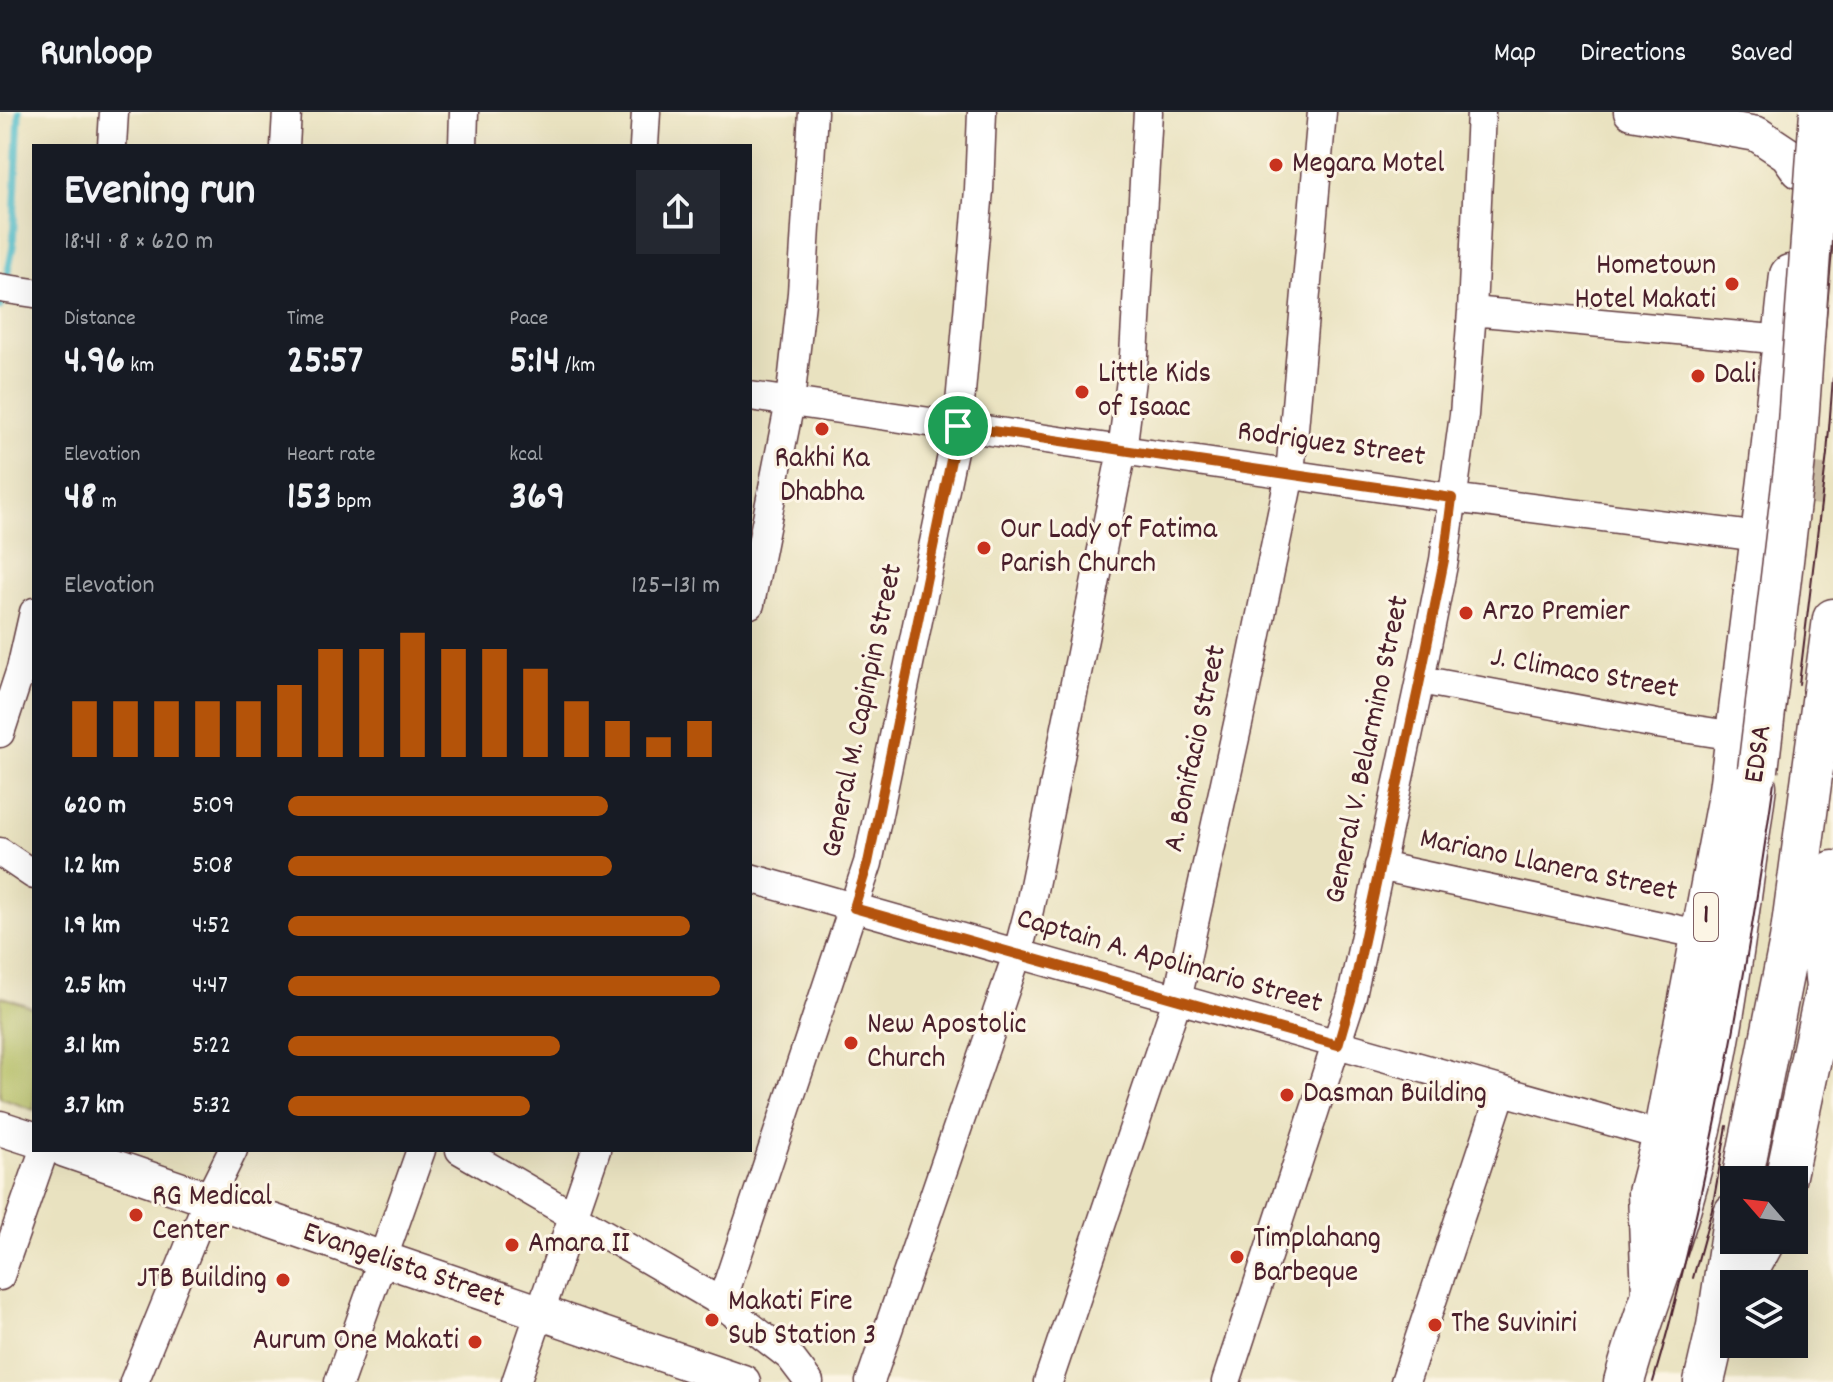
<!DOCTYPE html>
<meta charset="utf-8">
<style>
:root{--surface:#171b24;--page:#242831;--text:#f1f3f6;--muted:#9ea1a6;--line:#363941;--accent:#b45309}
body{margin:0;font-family:Dekko,sans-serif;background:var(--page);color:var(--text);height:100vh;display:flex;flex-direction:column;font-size:30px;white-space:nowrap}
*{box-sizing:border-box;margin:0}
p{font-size:26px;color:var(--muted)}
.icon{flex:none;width:44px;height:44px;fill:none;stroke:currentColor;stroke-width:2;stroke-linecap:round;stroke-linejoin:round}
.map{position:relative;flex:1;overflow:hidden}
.drawer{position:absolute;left:32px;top:32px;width:720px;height:1008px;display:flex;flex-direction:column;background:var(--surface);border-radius:0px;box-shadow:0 8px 32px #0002}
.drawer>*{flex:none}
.needle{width:52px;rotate:298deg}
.controls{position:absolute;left:1720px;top:1054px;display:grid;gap:16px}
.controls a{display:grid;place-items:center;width:88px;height:88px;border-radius:0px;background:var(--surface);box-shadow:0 8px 32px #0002;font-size:40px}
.pin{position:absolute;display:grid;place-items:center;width:68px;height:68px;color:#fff;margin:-34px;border:4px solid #fff;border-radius:50%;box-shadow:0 2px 8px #0007}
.round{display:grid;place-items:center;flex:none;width:84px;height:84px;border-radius:0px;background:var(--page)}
.headline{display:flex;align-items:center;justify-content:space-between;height:136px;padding:0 32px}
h1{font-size:44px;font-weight:800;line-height:60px}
.figures{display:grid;grid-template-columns:repeat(3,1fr);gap:12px;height:136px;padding:8px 32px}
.figures div{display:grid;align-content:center}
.figures b{font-size:40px;font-weight:800}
.figures small{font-size:22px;font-weight:400}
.figures p{font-size:22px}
.chart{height:224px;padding:16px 32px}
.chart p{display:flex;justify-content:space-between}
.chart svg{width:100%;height:144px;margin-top:8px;stroke:var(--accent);stroke-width:6}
ul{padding:0 32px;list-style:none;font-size:26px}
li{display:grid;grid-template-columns:128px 96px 1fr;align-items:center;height:60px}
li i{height:20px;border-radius:10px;background:var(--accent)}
header{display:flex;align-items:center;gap:48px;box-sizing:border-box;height:112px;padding:0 40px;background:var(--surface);border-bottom:2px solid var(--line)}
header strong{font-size:38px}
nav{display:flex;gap:44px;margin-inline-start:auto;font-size:28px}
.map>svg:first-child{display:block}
.green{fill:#b3be60;stroke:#7e6e46;stroke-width:2}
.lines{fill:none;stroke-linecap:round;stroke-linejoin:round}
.stream{stroke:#51bdcb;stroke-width:7}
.highway-tunnel{stroke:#c9bba2;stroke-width:40;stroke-dasharray:40 20;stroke-linecap:butt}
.minor-casing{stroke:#623c41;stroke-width:31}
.major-casing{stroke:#623c41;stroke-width:37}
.highway-casing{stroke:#623c41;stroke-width:43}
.minor{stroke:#fff;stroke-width:28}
.major{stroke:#fff;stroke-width:34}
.highway{stroke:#fff;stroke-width:40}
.tram{stroke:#4a1f2b;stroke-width:2}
.highway-bridge-casing{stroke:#623c41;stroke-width:43;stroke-linecap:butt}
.highway-bridge{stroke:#fff;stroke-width:40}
.route-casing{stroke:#fff;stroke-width:16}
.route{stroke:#b45309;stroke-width:10}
.poi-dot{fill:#c8321e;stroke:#fcf5e5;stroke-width:3}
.labels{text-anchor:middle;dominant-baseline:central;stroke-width:6;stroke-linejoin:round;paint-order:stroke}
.shield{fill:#fcf5e5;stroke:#7f5f63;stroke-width:2}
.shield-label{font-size:28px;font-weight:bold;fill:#4a1f2b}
.poi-label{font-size:30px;fill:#4a1f2b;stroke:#fcf5e5;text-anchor:start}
.street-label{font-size:30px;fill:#4a1f2b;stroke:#fcf5e5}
</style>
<header>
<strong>Runloop</strong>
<nav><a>Map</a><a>Directions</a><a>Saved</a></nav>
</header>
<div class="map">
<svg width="1833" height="1270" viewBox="0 0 1833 1270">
<rect width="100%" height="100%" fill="#fcf5e5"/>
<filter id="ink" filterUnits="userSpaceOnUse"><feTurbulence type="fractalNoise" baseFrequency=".0125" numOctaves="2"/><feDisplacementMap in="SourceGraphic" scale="16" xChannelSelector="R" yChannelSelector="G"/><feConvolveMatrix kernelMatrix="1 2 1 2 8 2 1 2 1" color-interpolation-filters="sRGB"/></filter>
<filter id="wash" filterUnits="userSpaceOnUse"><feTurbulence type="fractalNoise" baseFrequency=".006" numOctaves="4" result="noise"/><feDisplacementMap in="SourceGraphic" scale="32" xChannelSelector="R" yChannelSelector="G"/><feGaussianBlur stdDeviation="1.8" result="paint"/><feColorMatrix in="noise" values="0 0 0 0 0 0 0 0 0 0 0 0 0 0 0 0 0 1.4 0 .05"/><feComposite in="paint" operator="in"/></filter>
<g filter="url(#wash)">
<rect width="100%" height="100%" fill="#e9e2c0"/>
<path class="green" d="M 1,884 L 34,896 L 34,998 L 0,986 Z"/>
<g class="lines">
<path class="stream" d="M 6,169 L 13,135 L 19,0
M 0,195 L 3,181"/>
</g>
</g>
<g filter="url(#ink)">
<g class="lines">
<path class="highway-tunnel" d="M 1783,369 L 1833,374"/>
<defs>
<path id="minor" d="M 112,34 L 114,0
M 285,34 L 287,0
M 463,34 L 464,0
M 644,34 L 646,0
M 0,176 L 34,181
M 1472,199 L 1784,228
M 750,284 L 1452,386 L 1760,425
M 750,492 L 790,290 L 802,181 L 813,0
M 1420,568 L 1657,612 L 1736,624
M 0,621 L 21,557 L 34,500
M 0,740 L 34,763
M 1379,754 L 1703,823
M 750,766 L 1663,1024
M 460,1038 L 714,1186 L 790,1245 L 809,1270
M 0,1164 L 44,1038
M 721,1192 L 868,751 L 958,314 L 979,78 L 982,0
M 134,1270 L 208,1088 L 233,1038
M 339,1270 L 421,1038
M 516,1270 L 596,1038
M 870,1270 L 1017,843 L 1029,798 L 1122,339 L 1134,244 L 1148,0
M 1048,1270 L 1177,888 L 1244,585 L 1290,362 L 1322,0
M 1226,1270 L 1352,884 L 1420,568 L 1444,448 L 1464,303 L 1472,199 L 1481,0
M 1405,1270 L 1502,979"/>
<path id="major" d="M 1631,0 L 1757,22 L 1787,42 L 1799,59
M 0,1016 L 34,1027
M 65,1038 C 290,1117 517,1192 743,1270"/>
<path id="highway" d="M 1826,876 L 1821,823 L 1833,759
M 1742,1068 L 1790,828 L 1833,507
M 1785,1068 L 1826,876 L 1833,859
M 1741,1172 L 1765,1128
M 1652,1182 L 1648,1081 L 1663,1024 L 1729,678 L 1768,368 L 1790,163
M 1624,1270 C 1640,1209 1665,1152 1682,1091 C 1721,956 1737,813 1756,674
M 1704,1270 L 1717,1214 L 1734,1101"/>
</defs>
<use href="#minor" class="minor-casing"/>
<use href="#major" class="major-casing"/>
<use href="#highway" class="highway-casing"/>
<use href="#minor" class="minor"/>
<use href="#major" class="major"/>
<use href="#highway" class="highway"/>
<path class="tram" d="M 1799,572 L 1827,342 L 1833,266
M 1693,1166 L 1712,1097 L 1727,1014
M 1653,1270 C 1684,1166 1706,1060 1727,953 C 1780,680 1809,404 1833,127"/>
<defs>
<path id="highway-bridge" d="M 1758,658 L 1796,340 L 1820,0"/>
</defs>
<use href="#highway-bridge" class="highway-bridge-casing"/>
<use href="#highway-bridge" class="highway-bridge"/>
</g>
</g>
<g class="lines" filter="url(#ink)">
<defs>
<path id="route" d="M 958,314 L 1452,386 L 1444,448 L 1420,568 L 1352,884 L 1338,933 L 854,796 L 868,751 Z"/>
</defs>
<use href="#route" class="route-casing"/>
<use href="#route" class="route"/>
</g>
<g class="poi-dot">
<circle cx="1276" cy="53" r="8"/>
<circle cx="1732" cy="172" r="8"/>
<circle cx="1698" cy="264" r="8"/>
<circle cx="1082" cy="280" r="8"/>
<circle cx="822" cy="317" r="8"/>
<circle cx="984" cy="436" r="8"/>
<circle cx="1466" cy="501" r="8"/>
<circle cx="851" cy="931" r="8"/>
<circle cx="1287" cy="983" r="8"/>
<circle cx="136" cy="1103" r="8"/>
<circle cx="512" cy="1133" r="8"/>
<circle cx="1237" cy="1145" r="8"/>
<circle cx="283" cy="1168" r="8"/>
<circle cx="712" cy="1208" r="8"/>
<circle cx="1435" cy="1213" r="8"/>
<circle cx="475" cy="1230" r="8"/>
</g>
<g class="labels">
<rect class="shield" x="1694" y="781" width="24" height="48" rx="6"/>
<g class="shield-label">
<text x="1706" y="805">1</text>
</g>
<g class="poi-label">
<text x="1292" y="53">Megara Motel</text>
<text x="1716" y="155" text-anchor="end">Hometown<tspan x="1716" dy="34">Hotel Makati</tspan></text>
<text x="1098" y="263">Little Kids<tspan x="1098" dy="34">of Isaac</tspan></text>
<text x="1714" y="264">Dali</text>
<text x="822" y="348" text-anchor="middle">Rakhi Ka<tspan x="822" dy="34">Dhabha</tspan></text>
<text x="1000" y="419">Our Lady of Fatima<tspan x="1000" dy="34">Parish Church</tspan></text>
<text x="1482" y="501">Arzo Premier</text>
<text x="867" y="914">New Apostolic<tspan x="867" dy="34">Church</tspan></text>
<text x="1303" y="983">Dasman Building</text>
<text x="152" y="1086">RG Medical<tspan x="152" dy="34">Center</tspan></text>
<text x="1253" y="1128">Timplahang<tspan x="1253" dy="34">Barbeque</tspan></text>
<text x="528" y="1133">Amara II</text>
<text x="267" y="1168" text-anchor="end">JTB Building</text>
<text x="728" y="1191">Makati Fire<tspan x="728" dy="34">Sub Station 3</tspan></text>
<text x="1451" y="1213">The Suviniri</text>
<text x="459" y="1230" text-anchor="end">Aurum One Makati</text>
</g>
<g class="street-label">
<text transform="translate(1331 334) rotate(8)">Rodriguez Street</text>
<text transform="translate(1584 563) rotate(10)">J. Climaco Street</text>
<text transform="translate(864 599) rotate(-78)">General M. Capinpin Street</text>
<text transform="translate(1197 637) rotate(-78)">A. Bonifacio Street</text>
<text transform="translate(1369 638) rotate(-78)">General V. Belarmino Street</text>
<text transform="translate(1760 642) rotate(-82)">EDSA</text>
<text transform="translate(1548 755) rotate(12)">Mariano Llanera Street</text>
<text transform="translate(1169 851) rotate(16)">Captain A. Apolinario Street</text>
<text transform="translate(403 1155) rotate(19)">Evangelista Street</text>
</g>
</g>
</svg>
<div class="controls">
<a><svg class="needle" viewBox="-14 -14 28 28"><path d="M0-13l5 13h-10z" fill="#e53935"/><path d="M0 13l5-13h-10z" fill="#9ea1a6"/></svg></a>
<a><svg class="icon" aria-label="layers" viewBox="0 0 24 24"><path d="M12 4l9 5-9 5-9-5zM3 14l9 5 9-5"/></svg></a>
</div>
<div class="pin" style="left:958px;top:314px;background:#1e9e55"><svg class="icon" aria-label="arrive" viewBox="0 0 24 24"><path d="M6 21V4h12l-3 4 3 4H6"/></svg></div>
<section class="drawer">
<div class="headline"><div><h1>Evening run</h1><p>18:41 · 8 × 620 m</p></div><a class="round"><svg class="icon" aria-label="share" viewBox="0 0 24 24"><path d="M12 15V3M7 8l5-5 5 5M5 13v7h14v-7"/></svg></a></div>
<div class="figures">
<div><p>Distance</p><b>4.96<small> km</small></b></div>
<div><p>Time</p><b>25:57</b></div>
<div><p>Pace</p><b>5:14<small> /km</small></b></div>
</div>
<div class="figures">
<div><p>Elevation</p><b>48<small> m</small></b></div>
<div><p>Heart rate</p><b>153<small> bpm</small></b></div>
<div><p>kcal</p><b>369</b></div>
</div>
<div class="chart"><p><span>Elevation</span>125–131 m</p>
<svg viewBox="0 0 160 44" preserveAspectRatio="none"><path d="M5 44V27M15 44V27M25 44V27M35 44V27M45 44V27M55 44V22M65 44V11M75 44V11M85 44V6M95 44V11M105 44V11M115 44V17M125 44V27M135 44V33M145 44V38M155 44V33"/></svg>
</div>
<ul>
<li><b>620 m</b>5:09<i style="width:74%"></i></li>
<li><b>1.2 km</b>5:08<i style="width:75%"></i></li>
<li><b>1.9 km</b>4:52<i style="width:93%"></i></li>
<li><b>2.5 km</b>4:47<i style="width:100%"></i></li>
<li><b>3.1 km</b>5:22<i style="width:63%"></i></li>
<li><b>3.7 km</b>5:32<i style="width:56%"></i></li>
</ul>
</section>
</div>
